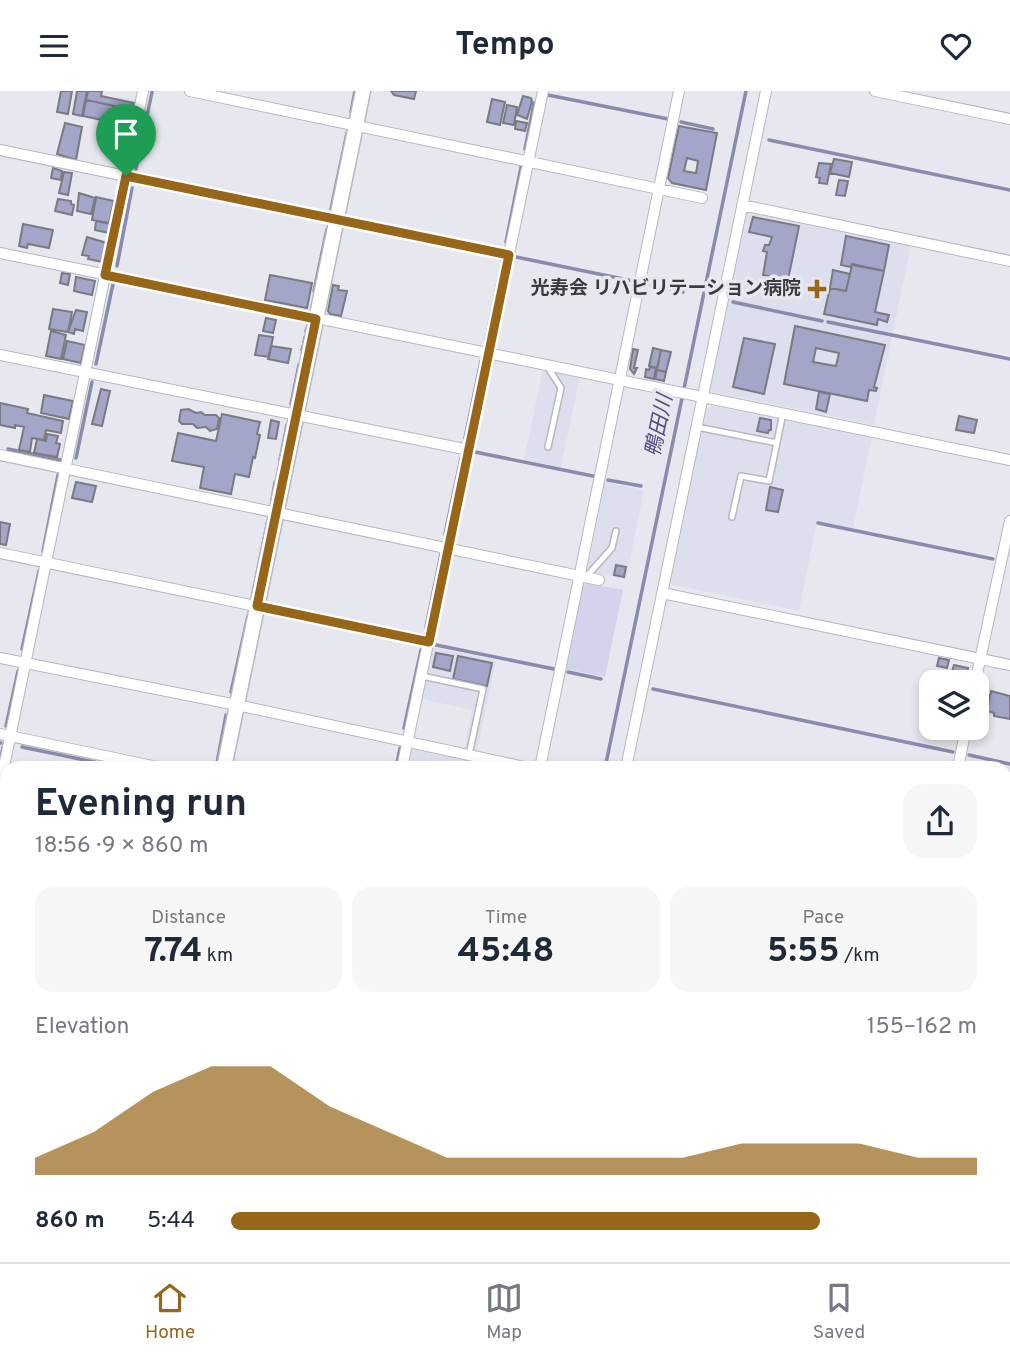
<!DOCTYPE html>
<meta charset="utf-8">
<style>
:root{--surface:#fff;--page:#f6f6f7;--text:#1f2937;--muted:#747a83;--line:#e0e1e3;--accent:#986619}
body{margin:0;font-family:Overpass,"Noto Sans JP",sans-serif;background:var(--page);color:var(--text);height:100vh;display:flex;flex-direction:column;font-size:26px;white-space:nowrap}
*{box-sizing:border-box;margin:0}
p{font-size:23px;color:var(--muted)}
.icon{flex:none;width:38px;height:38px;fill:none;stroke:currentColor;stroke-width:2;stroke-linecap:round;stroke-linejoin:round}
.map{position:relative;flex:1;overflow:hidden}
.drawer{position:absolute;left:0px;top:670px;width:1012px;height:502px;display:flex;flex-direction:column;background:var(--surface);border-radius:21px 21px 0 0;box-shadow:0 4px 10px #0003}
.drawer>*{flex:none}
.tools{position:absolute;left:919px;top:579px;display:grid;gap:14px}
.tools a{display:grid;place-items:center;width:70px;height:70px;border-radius:14px;background:var(--surface);box-shadow:0 4px 10px #0003;font-size:35px}
.pin{position:absolute;display:grid;place-items:center;width:60px;height:60px;color:#fff;margin:-72px -30px;border-radius:50% 50% 50% 0;rotate:-45deg;box-shadow:0 0 7px #0007}
.pin .icon{rotate:45deg}
.round{display:grid;place-items:center;flex:none;width:74px;height:74px;border-radius:21px;background:var(--page)}
.headline{display:flex;align-items:center;justify-content:space-between;height:119px;padding:0 35px}
h1{font-size:38px;font-weight:700;line-height:52px}
.figures{display:grid;grid-template-columns:repeat(3,1fr);gap:10px;height:119px;padding:7px 35px}
.figures div{display:grid;align-content:center;border-radius:18px;background:var(--page);text-align:center}
.figures b{font-size:35px;font-weight:700}
.figures small{font-size:19px;font-weight:400}
.figures p{font-size:19px}
.chart{height:196px;padding:14px 35px}
.chart p{display:flex;justify-content:space-between}
.chart svg{width:100%;height:126px;margin-top:7px;fill:var(--accent);opacity:.7}
ul{padding:0 35px;list-style:none;font-size:23px}
li{display:grid;grid-template-columns:112px 84px 1fr;align-items:center;height:52px}
li i{height:18px;border-radius:9px;background:var(--accent)}
header{display:flex;justify-content:space-between;align-items:center;height:91px;padding:0 35px;background:var(--surface);font-size:32px;font-weight:700}
.dock{display:flex;justify-content:space-around;align-items:center;height:98px;border-top:2px solid var(--line);background:var(--surface);font-size:19px;color:var(--muted)}
.dock a{display:grid;justify-items:center;gap:4px}
.dock .on{color:var(--accent)}
.map>svg:first-child{display:block}
.built{fill:#dedfee}
.green{fill:#d3d4eb}
.lines{fill:none;stroke-linecap:round;stroke-linejoin:round}
.stream{stroke:#898bad;stroke-width:3.5}
.building{fill:#a3a5c9;stroke:#7a7a80;stroke-width:2;fill-rule:evenodd}
.lane-casing{stroke:#b7b7be;stroke-width:8}
.street-casing{stroke:#b7b7be;stroke-width:12}
.secondary-casing{stroke:#b7b7be;stroke-width:17}
.lane{stroke:#fff;stroke-width:5}
.street{stroke:#fff;stroke-width:10}
.secondary{stroke:#fff;stroke-width:14}
.route-casing{stroke:#fff;stroke-width:14}
.route{stroke:#986619;stroke-width:9}
.poi-dot{fill:#986619;stroke:#e7e8ef;stroke-width:2.5}
.labels{text-anchor:middle;dominant-baseline:central;stroke-width:7;stroke-linejoin:round;paint-order:stroke}
.poi-label{font-size:19px;font-weight:bold;fill:#3b3b3e;stroke:#e7e8ef;text-anchor:end}
.water-label{font-size:21px;font-style:italic;fill:#505082;stroke:#e7e8ef}
</style>
<header><svg class="icon" aria-label="menu" viewBox="0 0 24 24"><path d="M4 6h16M4 12h16M4 18h16"/></svg>Tempo<svg class="icon" aria-label="heart" viewBox="0 0 24 24"><path d="M12 20l-8-8c-3-5 5-10 8-4 3-6 11-1 8 4z"/></svg></header>
<div class="map">
<svg width="1010" height="1171" viewBox="0 0 1010 1171">
<rect width="100%" height="100%" fill="#e7e8ef"/>
<path class="built" d="M 747,120 L 911,154 L 874,334 L 710,300 Z
M 543,278 L 580,286 L 561,376 L 524,369 Z
M 711,315 L 872,346 L 853,437 L 817,430 L 799,520 L 669,493 L 705,319 Z
M 605,391 L 644,399 L 626,488 L 597,482 L 588,475 Z
M 432,556 L 496,569 L 477,660 L 464,658 L 472,619 L 422,608 Z
M 415,659 L 504,677 L 406,677 L 409,661 Z"/>
<path class="green" d="M 586,492 L 623,499 L 605,586 L 565,578 L 582,494 Z"/>
<g class="lines">
<path class="stream" d="M 548,4 L 668,28
M 351,21 L 355,0
M 681,31 L 713,38
M 769,49 L 1010,99
M 525,58 L 534,12
M 136,78 L 152,1
M 331,118 L 347,42
M 506,151 L 521,76
M 516,166 L 633,190
M 117,175 L 132,97
M 648,193 L 683,201
M 314,200 L 327,138
M 733,211 L 822,230
M 828,231 L 1010,268
M 306,240 L 307,237
M 486,249 L 502,172
M 304,251 L 305,246
M 302,259 L 303,255
M 96,273 L 113,193
M 291,313 L 299,274
M 465,347 L 481,270
M 8,358 L 61,369
M 475,361 L 593,385
M 76,367 L 92,291
M 280,369 L 287,334
M 608,389 L 641,395
M 272,409 L 275,391
M 818,432 L 993,468
M 445,443 L 461,367
M 43,460 L 58,384
M 253,502 L 268,429
M 426,536 L 441,463
M 436,554 L 554,578
M 22,558 L 39,480
M 568,581 L 601,588
M 653,598 L 953,661
M 231,601 L 248,525
M 6,635 L 18,580
M 404,637 L 421,559
M 0,652 L 1,652
M 22,656 L 123,677
M 969,664 L 1010,673
M 0,671 L 3,656
M 216,677 L 226,624
M 396,677 L 400,657
M 605,677 L 746,0
M 1004,1044 L 1010,1045
M 597,1166 L 623,1171
M 293,1171 L 294,1166
M 501,1171 L 503,1166"/>
</g>
<path class="building" d="M 61,0 L 72,0 L 68,23 L 57,21 Z
M 77,0 L 87,0 L 82,25 L 73,23 Z
M 88,0 L 102,0 L 101,5 L 134,12 L 133,19 L 86,9 Z
M 391,0 L 416,0 L 414,8 L 394,4 Z
M 523,5 L 531,7 L 532,10 L 527,28 L 517,24 Z
M 492,8 L 505,11 L 500,34 L 487,31 Z
M 86,9 L 133,19 L 129,35 L 83,25 Z
M 507,14 L 517,16 L 514,34 L 503,32 Z
M 516,30 L 527,32 L 525,40 L 515,38 Z
M 65,32 L 82,36 L 76,69 L 57,63 Z
M 679,35 L 717,42 L 706,99 L 672,92 L 668,87 ZM 687,67 L 698,70 L 696,82 L 684,80 Z
M 834,68 L 852,71 L 849,86 L 830,82 Z
M 819,72 L 831,73 L 827,93 L 819,92 L 820,87 L 816,86 Z
M 53,77 L 62,80 L 61,89 L 51,87 Z
M 64,81 L 72,82 L 68,104 L 59,102 Z
M 839,89 L 848,90 L 845,105 L 836,104 Z
M 79,102 L 95,107 L 91,123 L 77,120 Z
M 96,106 L 114,110 L 109,132 L 92,129 Z
M 58,108 L 71,110 L 71,113 L 74,114 L 72,124 L 55,120 Z
M 753,126 L 799,135 L 788,189 L 763,184 L 767,161 L 763,160 L 765,154 L 769,154 L 772,146 L 749,141 Z
M 96,130 L 111,133 L 109,142 L 95,139 Z
M 23,133 L 53,139 L 49,157 L 28,153 L 27,157 L 19,155 Z
M 846,145 L 889,154 L 884,180 L 852,173 L 851,176 L 841,174 Z
M 87,146 L 107,152 L 103,171 L 88,168 L 89,165 L 82,164 Z
M 852,174 L 884,180 L 875,221 L 889,224 L 887,231 L 878,228 L 877,234 L 824,223 L 830,197 L 846,200 Z
M 833,179 L 850,183 L 846,200 L 830,197 Z
M 62,182 L 70,183 L 68,194 L 60,192 Z
M 270,184 L 312,192 L 307,217 L 265,209 Z
M 76,186 L 95,190 L 92,204 L 74,200 Z
M 333,194 L 339,195 L 338,199 L 347,200 L 341,225 L 330,223 L 328,220 Z
M 53,218 L 72,221 L 68,241 L 49,238 Z
M 76,219 L 87,221 L 83,240 L 75,238 L 74,243 L 68,241 Z
M 266,227 L 276,229 L 273,242 L 263,240 Z
M 795,235 L 885,254 L 874,296 L 877,297 L 876,300 L 869,299 L 867,310 L 784,293 ZM 816,257 L 839,262 L 836,275 L 813,271 Z
M 51,240 L 66,244 L 61,268 L 46,265 Z
M 259,244 L 273,246 L 269,266 L 255,264 Z
M 744,247 L 775,253 L 764,303 L 733,296 Z
M 67,250 L 85,254 L 81,272 L 63,268 Z
M 271,255 L 291,258 L 288,272 L 268,268 Z
M 653,257 L 661,259 L 657,277 L 649,275 Z
M 633,258 L 638,259 L 634,277 L 637,277 L 634,283 L 630,278 Z
M 661,259 L 671,261 L 666,281 L 657,279 Z
M 650,276 L 656,277 L 654,288 L 645,286 L 646,278 L 649,279 Z
M 657,279 L 666,281 L 664,290 L 655,288 Z
M 101,298 L 110,300 L 102,335 L 92,333 Z
M 819,301 L 830,303 L 826,321 L 816,318 Z
M 44,304 L 73,310 L 69,328 L 41,322 Z
M 0,312 L 28,318 L 27,322 L 63,330 L 61,342 L 46,339 L 44,349 L 32,347 L 30,361 L 19,359 L 24,336 L 15,334 L 15,337 L 0,334 Z
M 188,318 L 196,322 L 201,321 L 205,324 L 216,324 L 219,327 L 217,338 L 210,340 L 206,336 L 197,337 L 193,333 L 182,333 L 179,330 L 181,319 Z
M 222,323 L 260,331 L 257,343 L 260,344 L 255,367 L 253,366 L 249,386 L 235,383 L 231,403 L 200,397 L 204,376 L 172,370 L 178,342 L 216,350 Z
M 959,325 L 977,329 L 974,342 L 956,339 Z
M 760,327 L 771,329 L 771,339 L 769,339 L 768,342 L 757,340 Z
M 271,329 L 279,331 L 276,348 L 268,347 Z
M 47,343 L 58,345 L 56,352 L 60,353 L 57,366 L 34,362 L 37,348 L 46,350 Z
M 76,391 L 96,395 L 92,411 L 72,407 Z
M 770,396 L 783,399 L 778,421 L 766,419 Z
M 0,431 L 10,433 L 6,454 L 0,453 Z
M 616,474 L 626,476 L 624,486 L 614,484 Z
M 436,562 L 453,565 L 450,580 L 433,576 Z
M 458,565 L 492,572 L 487,595 L 453,588 Z
M 939,567 L 949,569 L 947,577 L 937,575 Z
M 954,574 L 968,577 L 965,592 L 949,590 Z
M 991,600 L 1010,605 L 1010,628 L 994,625 L 994,622 L 987,620 Z"/>
<g class="lines">
<defs>
<path id="lane" d="M 547,275 L 561,297 L 548,356
M 697,336 L 777,352
M 732,426 L 741,385 L 769,390 L 783,322
M 586,486 L 612,457 L 616,440
M 422,585 L 483,598 L 469,664
M 989,1171 L 990,1166"/>
<path id="street" d="M 190,0 L 702,107
M 875,0 L 1010,28
M 0,59 L 509,164
M 742,114 L 1010,170
M 0,162 L 1010,369
M 0,264 L 469,359
M 0,364 L 599,489
M 0,462 L 429,551
M 662,502 L 1010,574
M 0,567 L 237,614 L 529,677
M 975,592 L 1010,430
M 0,643 L 162,677
M 402,677 L 543,0
M 540,677 L 679,0
M 626,677 L 766,0
M 958,677 L 966,637
M 0,695 L 143,0
M 0,737 L 7,739
M 1004,776 L 1010,777
M 0,837 L 7,838
M 0,941 L 7,942
M 1004,945 L 1010,946
M 0,1037 L 7,1038
M 0,1143 L 7,1144
M 1004,1148 L 1010,1150
M 109,1166 L 136,1171
M 300,1171 L 301,1166
M 439,1171 L 440,1166
M 521,1171 L 522,1166
M 858,1171 L 859,1166
M 924,1171 L 925,1166"/>
<path id="secondary" d="M 224,677 L 363,0
M 121,1171 L 122,1166"/>
</defs>
<use href="#lane" class="lane-casing"/>
<use href="#street" class="street-casing"/>
<use href="#secondary" class="secondary-casing"/>
<use href="#lane" class="lane"/>
<use href="#street" class="street"/>
<use href="#secondary" class="secondary"/>
</g>
<g class="lines">
<defs>
<path id="route" d="M 126,85 L 509,164 L 429,551 L 257,515 L 316,228 L 105,184 Z"/>
</defs>
<use href="#route" class="route-casing"/>
<use href="#route" class="route"/>
</g>
<path class="poi-dot" d="M813.5 187.5h7v7h7v7h-7v7h-7v-7h-7v-7h7z"/>
<g class="labels">
<g class="poi-label">
<text x="801" y="198">光寿会 リハビリテーション病院</text>
</g>
<g class="water-label">
<text transform="translate(660 335) rotate(-78)">鴨田川</text>
</g>
</g>
</svg>
<div class="tools">
<a><svg class="icon" aria-label="layers" viewBox="0 0 24 24"><path d="M12 4l9 5-9 5-9-5zM3 14l9 5 9-5"/></svg></a>
</div>
<div class="pin" style="left:126px;top:85px;background:#1e9e55"><svg class="icon" aria-label="arrive" viewBox="0 0 24 24"><path d="M6 21V4h12l-3 4 3 4H6"/></svg></div>
<section class="drawer">
<div class="headline"><div><h1>Evening run</h1><p>18:56 · 9 × 860 m</p></div><a class="round"><svg class="icon" aria-label="share" viewBox="0 0 24 24"><path d="M12 15V3M7 8l5-5 5 5M5 13v7h14v-7"/></svg></a></div>
<div class="figures">
<div><p>Distance</p><b>7.74<small> km</small></b></div>
<div><p>Time</p><b>45:48</b></div>
<div><p>Pace</p><b>5:55<small> /km</small></b></div>
</div>
<div class="chart"><p><span>Elevation</span>155–162 m</p>
<svg viewBox="0 0 160 44" preserveAspectRatio="none"><path d="M0 44V38L10 29L20 15L30 6L40 6L50 20L60 29L70 38L80 38L90 38L100 38L110 38L120 33L130 33L140 33L150 38L160 38V44z"/></svg>
</div>
<ul>
<li><b>860 m</b>5:44<i style="width:79%"></i></li>
</ul>
</section>
</div>
<nav class="dock">
<a class="on"><svg class="icon" aria-label="home" viewBox="0 0 24 24"><path d="M3 11l9-7 9 7M6 9v11h12V9"/></svg>Home</a>
<a><svg class="icon" aria-label="map" viewBox="0 0 24 24"><path d="M3 6l6-2 6 2 6-2v14l-6 2-6-2-6 2zM9 4v14M15 6v14"/></svg>Map</a>
<a><svg class="icon" aria-label="saved" viewBox="0 0 24 24"><path d="M7 4h10v16l-5-4-5 4z"/></svg>Saved</a>
</nav>
